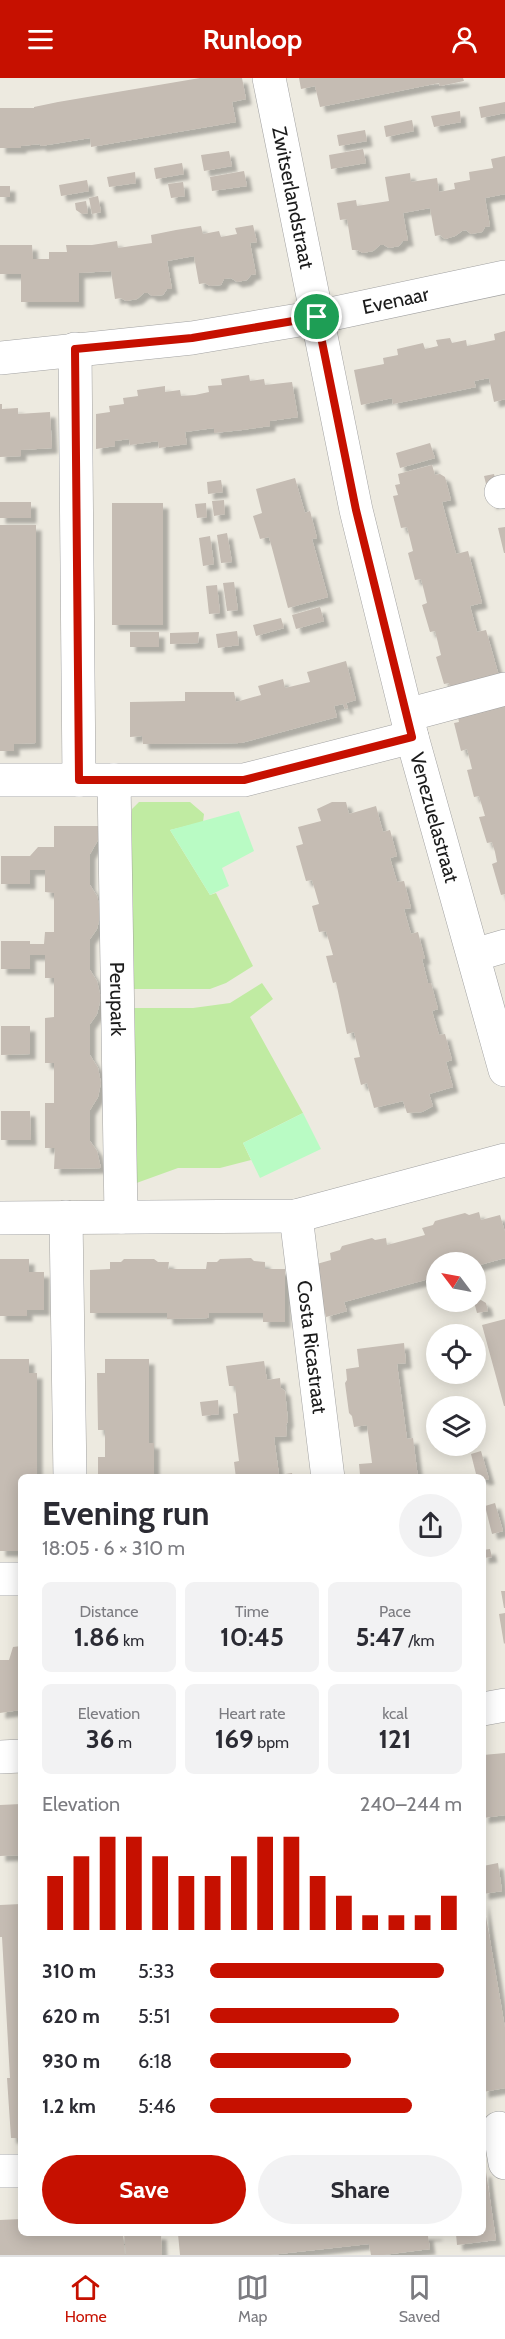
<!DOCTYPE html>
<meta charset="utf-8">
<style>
:root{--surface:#fff;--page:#f2f2f3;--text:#2b2b33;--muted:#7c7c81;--line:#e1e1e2;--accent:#c61000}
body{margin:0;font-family:Cabin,sans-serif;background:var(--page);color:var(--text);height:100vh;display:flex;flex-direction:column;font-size:22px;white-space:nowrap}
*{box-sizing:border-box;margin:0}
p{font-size:20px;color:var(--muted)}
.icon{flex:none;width:33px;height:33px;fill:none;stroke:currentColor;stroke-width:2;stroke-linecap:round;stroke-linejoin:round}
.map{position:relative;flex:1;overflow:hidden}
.sheet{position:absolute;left:18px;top:1396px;width:468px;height:762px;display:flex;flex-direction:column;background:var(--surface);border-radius:9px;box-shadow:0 3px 15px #0003}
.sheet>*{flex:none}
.needle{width:39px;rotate:302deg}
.buttons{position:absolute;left:426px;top:1174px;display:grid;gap:12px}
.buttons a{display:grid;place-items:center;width:60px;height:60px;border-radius:50%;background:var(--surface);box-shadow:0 3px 15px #0003;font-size:30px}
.pin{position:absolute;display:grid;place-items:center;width:51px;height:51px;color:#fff;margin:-26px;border:3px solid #fff;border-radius:50%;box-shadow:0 2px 6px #0007}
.round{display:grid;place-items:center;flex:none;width:63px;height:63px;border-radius:32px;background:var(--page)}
.overview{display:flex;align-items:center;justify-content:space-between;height:102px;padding:0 24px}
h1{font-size:33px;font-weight:700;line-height:45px}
.metrics{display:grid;grid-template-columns:repeat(3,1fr);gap:9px;height:102px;padding:6px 24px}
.metrics div{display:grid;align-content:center;border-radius:9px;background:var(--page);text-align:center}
.metrics b{font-size:26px;font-weight:700}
.metrics small{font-size:16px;font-weight:400}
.metrics p{font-size:16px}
.chart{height:168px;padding:12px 24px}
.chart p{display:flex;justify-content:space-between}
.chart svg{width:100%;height:108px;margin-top:6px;stroke:var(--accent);stroke-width:6}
.primary-button{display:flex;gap:12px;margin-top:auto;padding:12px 24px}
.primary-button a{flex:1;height:69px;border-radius:36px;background:var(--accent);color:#fff;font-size:24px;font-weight:700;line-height:69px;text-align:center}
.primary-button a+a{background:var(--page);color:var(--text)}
ul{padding:0 24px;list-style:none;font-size:20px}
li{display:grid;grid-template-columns:96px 72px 1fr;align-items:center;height:45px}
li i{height:15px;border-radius:8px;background:var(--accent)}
header{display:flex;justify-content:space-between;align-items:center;height:78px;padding:0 24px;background:var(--accent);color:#fff;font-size:27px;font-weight:700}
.menu{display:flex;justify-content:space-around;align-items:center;height:84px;border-top:2px solid var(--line);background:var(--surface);font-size:16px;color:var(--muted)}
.menu a{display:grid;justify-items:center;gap:3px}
.menu .active{color:var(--accent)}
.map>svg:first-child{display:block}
.grass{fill:#c0eba2}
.park{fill:#b9fbc4}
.building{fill:#c5bcb3;filter:url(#shadow)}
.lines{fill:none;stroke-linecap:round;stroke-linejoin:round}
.street-casing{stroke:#a2a2a2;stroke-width:34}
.street{stroke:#fff;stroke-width:33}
.route-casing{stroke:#fff;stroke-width:12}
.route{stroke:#c61000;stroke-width:8}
.labels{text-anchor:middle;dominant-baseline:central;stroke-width:4.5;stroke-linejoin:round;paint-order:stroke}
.street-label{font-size:20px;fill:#1b1b1b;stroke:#fff}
</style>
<header><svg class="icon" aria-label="menu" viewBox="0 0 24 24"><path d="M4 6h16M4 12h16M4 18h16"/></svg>Runloop<svg class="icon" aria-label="person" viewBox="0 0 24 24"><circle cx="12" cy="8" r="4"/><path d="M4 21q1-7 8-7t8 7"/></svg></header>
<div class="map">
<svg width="505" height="2177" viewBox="0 0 505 2177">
<defs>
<filter id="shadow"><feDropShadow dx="5.5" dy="5.5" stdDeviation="1.5" flood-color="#0004"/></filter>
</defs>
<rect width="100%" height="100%" fill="#edeae0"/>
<path class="grass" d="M 139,724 L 190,724 L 204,736 L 203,744 L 170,752 L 210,817 L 216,815 L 253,888 L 226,905 L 210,911 L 133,911 L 125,904 L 132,731 Z
M 262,905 L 273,921 L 250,939 L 303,1035 L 243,1065 L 251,1082 L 220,1090 L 178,1090 L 131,1107 L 132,930 L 193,930 L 230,925 Z"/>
<path class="park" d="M 239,733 L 254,773 L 222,790 L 229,808 L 210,817 L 170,752 Z
M 303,1035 L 321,1071 L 260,1100 L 243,1065 Z"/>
<path class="building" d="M 200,0 L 242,0 L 246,21 L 232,24 L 236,44 L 91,69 L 90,60 L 41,68 L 40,66 L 21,68 L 21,70 L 0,70 L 0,30 L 34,30 L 34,29 L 58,24 Z
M 299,0 L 463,0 L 464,3 L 440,8 L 439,5 L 320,29 L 315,8 L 301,11 Z
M 505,24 L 505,35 L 481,40 L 479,29 Z
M 460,33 L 461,44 L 434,49 L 431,38 Z
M 412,42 L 414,53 L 386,59 L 384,48 Z
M 365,52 L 367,63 L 339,68 L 337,57 Z
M 363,71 L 366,85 L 331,91 L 329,77 Z
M 229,73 L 232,88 L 204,93 L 201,77 Z
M 505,78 L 505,116 L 485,120 L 490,148 L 485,149 L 482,154 L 471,156 L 466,152 L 462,153 L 455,158 L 445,161 L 440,157 L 435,158 L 430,130 L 403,135 L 408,163 L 403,163 L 399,168 L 389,170 L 384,167 L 380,167 L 373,173 L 363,175 L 357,172 L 352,172 L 347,141 L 340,142 L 337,125 L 356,122 L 357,128 L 389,123 L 385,99 L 410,95 L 411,104 L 437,100 L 439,114 L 455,111 L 454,105 L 470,102 L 469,94 L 493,90 L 491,81 Z
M 182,85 L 184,96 L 156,101 L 154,90 Z
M 244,93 L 247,108 L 212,113 L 210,99 Z
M 135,94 L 136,105 L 109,109 L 107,99 Z
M 87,102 L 89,113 L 61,118 L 59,107 Z
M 183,104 L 185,118 L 171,120 L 168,106 Z
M 0,108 L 10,108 L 10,119 L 0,119 Z
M 98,118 L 101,134 L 92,136 L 89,120 Z
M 86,123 L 88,135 L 82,136 L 76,132 L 75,125 Z
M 253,147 L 257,164 L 250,165 L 256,196 L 251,197 L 247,202 L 237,204 L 231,200 L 224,201 L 221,207 L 210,208 L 205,205 L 199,206 L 194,178 L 167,183 L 172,211 L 167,211 L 163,217 L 152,218 L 148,215 L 144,215 L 137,221 L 126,223 L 121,220 L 115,221 L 111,193 L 79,195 L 79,224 L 21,224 L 21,196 L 0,196 L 0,167 L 32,167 L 33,181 L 49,181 L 49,174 L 67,174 L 66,167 L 92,167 L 117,163 L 118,170 L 152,165 L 151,157 L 176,152 L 201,148 L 203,156 L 219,153 L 221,159 L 237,156 L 235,150 Z
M 505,253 L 505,321 L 494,324 L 489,300 L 474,303 L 476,309 L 393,326 L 392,320 L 361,327 L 354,292 L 384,286 L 383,280 L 398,277 L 397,271 L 423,265 L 425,271 L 438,268 L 436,262 L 450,260 L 452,265 L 466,262 L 467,268 L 495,262 L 494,256 Z
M 249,297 L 250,303 L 264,301 L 265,307 L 292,304 L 298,339 L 270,343 L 270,348 L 242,352 L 214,355 L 214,350 L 185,354 L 187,366 L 159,370 L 158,363 L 130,367 L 129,361 L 115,363 L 115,368 L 96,371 L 96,336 L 110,334 L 109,328 L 124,326 L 123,320 L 138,318 L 137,312 L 165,308 L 165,314 L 180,312 L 181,318 L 195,317 L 209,314 L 208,308 L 222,307 L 221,301 Z
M 0,326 L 2,326 L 2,331 L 18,330 L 18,336 L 50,334 L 52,370 L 21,372 L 21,378 L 0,379 Z
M 430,365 L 435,380 L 400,390 L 396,375 Z
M 432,387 L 435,397 L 440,396 L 445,399 L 451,422 L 442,424 L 456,476 L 468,473 L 482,525 L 470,528 L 477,554 L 486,552 L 501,605 L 452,619 L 449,605 L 444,606 L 436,579 L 441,577 L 435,553 L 430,554 L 422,527 L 427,525 L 421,501 L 415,502 L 408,475 L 413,473 L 407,449 L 401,450 L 393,418 L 398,417 L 395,407 L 400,406 L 398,396 Z
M 494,396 L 501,423 L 491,426 L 484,398 Z
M 295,400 L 305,435 L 310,433 L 317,460 L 312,461 L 328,519 L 288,530 L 269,459 L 260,461 L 253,438 L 262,435 L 256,411 Z
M 221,402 L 223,414 L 208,416 L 207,404 Z
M 224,422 L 225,436 L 214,438 L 212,423 Z
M 0,424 L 31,424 L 31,440 L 0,440 Z
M 112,425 L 163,425 L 163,547 L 112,547 Z
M 206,425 L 207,439 L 197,440 L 195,426 Z
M 0,447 L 36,447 L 36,665 L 14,666 L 14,673 L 0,673 Z
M 505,449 L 505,475 L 504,475 L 498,450 Z
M 227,455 L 232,484 L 221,485 L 217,457 Z
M 210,458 L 214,486 L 203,488 L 199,460 Z
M 234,504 L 238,532 L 227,533 L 223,505 Z
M 217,507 L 220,535 L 209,536 L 206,508 Z
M 320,529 L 324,543 L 296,551 L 292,537 Z
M 281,540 L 284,550 L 256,558 L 253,547 Z
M 237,553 L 239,567 L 218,570 L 216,556 Z
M 130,554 L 159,554 L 159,569 L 130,569 Z
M 199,554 L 198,565 L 170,566 L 170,555 Z
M 346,583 L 356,622 L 346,625 L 348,630 L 345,631 L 343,626 L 334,628 L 337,639 L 241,665 L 143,666 L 142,658 L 130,659 L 130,624 L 185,623 L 185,614 L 234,614 L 236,624 L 261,617 L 258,608 L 283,601 L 285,610 L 310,604 L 307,594 Z
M 505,621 L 505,816 L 501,817 L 492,786 L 497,784 L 495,774 L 492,764 L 487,765 L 479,739 L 485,738 L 479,718 L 474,719 L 467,692 L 472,691 L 467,671 L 461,673 L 454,645 L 459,644 L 456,630 Z
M 332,724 L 346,724 L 349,736 L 376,728 L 383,754 L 390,752 L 397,778 L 390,780 L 397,804 L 404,803 L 411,830 L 404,831 L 411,856 L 418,854 L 425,881 L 422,881 L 428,905 L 431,905 L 438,931 L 432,933 L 439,957 L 445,956 L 452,982 L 446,984 L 453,1009 L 429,1016 L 433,1028 L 422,1034 L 407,1035 L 403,1023 L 374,1030 L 367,1005 L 361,1007 L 354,980 L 360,979 L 354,954 L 347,956 L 336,904 L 333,905 L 326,878 L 333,877 L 326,853 L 319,854 L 312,828 L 319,826 L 312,802 L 306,803 L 296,768 L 303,766 L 298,749 L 321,743 L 317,731 Z
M 54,748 L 100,748 L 98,762 L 90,776 L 90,807 L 97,818 L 101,835 L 97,851 L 90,861 L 90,892 L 97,903 L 101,920 L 97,936 L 90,946 L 90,977 L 98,990 L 101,1005 L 98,1019 L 90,1032 L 90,1063 L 97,1073 L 101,1090 L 54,1091 L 55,1070 L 45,1070 L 45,1025 L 54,1025 L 54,985 L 45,985 L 45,940 L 54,939 L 54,900 L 45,900 L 45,877 L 30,877 L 30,891 L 1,891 L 1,863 L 30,863 L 30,866 L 44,866 L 45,854 L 54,854 L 54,815 L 45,814 L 45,792 L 30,792 L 30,806 L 1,806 L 1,778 L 30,778 L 38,769 L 54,769 Z
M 1,948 L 30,948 L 30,976 L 1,977 Z
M 1,1033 L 30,1033 L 31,1062 L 1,1062 Z
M 479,1134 L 481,1142 L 500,1137 L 505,1154 L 505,1180 L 476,1188 L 476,1185 L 436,1185 L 436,1199 L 344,1224 L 347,1233 L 326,1239 L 313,1187 L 331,1182 L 330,1175 L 340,1172 L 342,1168 L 372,1160 L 375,1162 L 386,1160 L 387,1167 L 425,1157 L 422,1150 L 433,1147 L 435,1143 L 465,1135 L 469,1137 Z
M 251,1180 L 254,1183 L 265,1184 L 265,1191 L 285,1191 L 285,1244 L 263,1244 L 263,1235 L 209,1235 L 208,1240 L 167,1241 L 167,1235 L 90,1235 L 90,1192 L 110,1191 L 110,1184 L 121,1184 L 124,1181 L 154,1181 L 158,1184 L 169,1184 L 168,1191 L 206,1191 L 207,1184 L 217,1184 L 220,1181 Z
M 0,1181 L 29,1181 L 29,1194 L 44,1194 L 44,1232 L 27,1232 L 27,1238 L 0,1238 Z
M 481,1222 L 486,1225 L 488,1233 L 477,1235 L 474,1224 Z
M 505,1241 L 505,1328 L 504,1328 L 482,1247 Z
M 404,1265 L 406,1285 L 397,1286 L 407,1361 L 413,1360 L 418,1400 L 358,1400 L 360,1397 L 359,1386 L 372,1385 L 367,1347 L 354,1349 L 352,1338 L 349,1335 L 345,1305 L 347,1302 L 346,1291 L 359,1289 L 357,1271 Z
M 0,1281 L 29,1281 L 29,1295 L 37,1295 L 37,1400 L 21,1400 L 21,1473 L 0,1473 Z
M 105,1281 L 149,1281 L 149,1365 L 154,1365 L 154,1400 L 98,1400 L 98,1379 L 105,1379 L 105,1352 L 98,1352 L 97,1295 L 105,1295 Z
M 264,1283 L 267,1302 L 280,1300 L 281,1310 L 285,1313 L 288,1343 L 286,1347 L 287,1358 L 274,1359 L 279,1397 L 292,1395 L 293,1400 L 236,1400 L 234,1384 L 239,1383 L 233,1336 L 238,1335 L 235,1308 L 229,1308 L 226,1288 Z
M 467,1321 L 469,1329 L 458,1329 L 456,1324 Z
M 218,1322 L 219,1336 L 202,1338 L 200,1324 Z
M 481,1373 L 489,1401 L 483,1402 L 483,1400 L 477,1400 L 471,1376 Z
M 495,1425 L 503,1453 L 492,1456 L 485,1428 Z
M 490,1471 L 492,1479 L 483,1480 L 483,1472 Z
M 501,1513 L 505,1513 L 505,1530 L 504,1530 Z
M 505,1535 L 505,1565 L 504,1566 L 499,1536 Z
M 21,1568 L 20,1632 L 0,1635 L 0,1582 L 9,1582 L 13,1569 Z
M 505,1675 L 505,1737 L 483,1740 L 483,1677 Z
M 21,1726 L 21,1777 L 0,1778 L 0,1727 Z
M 498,1785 L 502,1813 L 483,1816 L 483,1788 Z
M 483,1821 L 505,1950 L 505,2010 L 483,2014 Z
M 21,1826 L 21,2060 L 11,2060 L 7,2000 L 10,2000 L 2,1859 L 0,1859 L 0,1827 Z
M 483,2094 L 486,2094 L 496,2162 L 457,2167 L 456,2156 L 483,2156 Z
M 21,2141 L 21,2156 L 123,2156 L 125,2177 L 0,2177 L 0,2142 Z
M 124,2156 L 161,2156 L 162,2177 L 126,2177 Z
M 178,2156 L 437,2156 L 437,2157 L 428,2158 L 430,2171 L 383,2177 L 371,2177 L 369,2166 L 270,2177 L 180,2177 Z"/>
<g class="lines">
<defs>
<g id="street">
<path id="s1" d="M 269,0 L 356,432 L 412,659 L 505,992"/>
<path d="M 75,271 L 79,702"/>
<path id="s2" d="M 0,280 L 192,260 L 317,239 L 505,199"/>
<path d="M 501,414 L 505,413"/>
<path d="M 407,637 L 505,611"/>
<path d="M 0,702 L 244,702 L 412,659"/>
<path id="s3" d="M 114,702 L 121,1139"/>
<path d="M 474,877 L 505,868"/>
<path id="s4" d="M 296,1138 L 328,1400"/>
<path d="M 66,1139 L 70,1400"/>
<path d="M 0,1140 L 296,1138 L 505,1082"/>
<path d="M 0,1501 L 21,1501"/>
<path d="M 483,1631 L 505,1627"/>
<path d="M 0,1679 L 21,1678"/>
<path d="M 499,2050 L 505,2085"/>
<path d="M 0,2093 L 21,2093"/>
</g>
</defs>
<use href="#street" class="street-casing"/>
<use href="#street" class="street"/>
</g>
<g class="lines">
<defs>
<path id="route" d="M 317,239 L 356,432 L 412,659 L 244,702 L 79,702 L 75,271 L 192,260 Z"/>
</defs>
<use href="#route" class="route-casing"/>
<use href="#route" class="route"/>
</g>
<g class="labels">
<g class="street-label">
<text stroke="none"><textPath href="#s1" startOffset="122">Zwitserlandstraat</textPath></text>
<text stroke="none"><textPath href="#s2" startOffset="400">Evenaar</textPath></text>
<text stroke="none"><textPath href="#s1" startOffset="758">Venezuelastraat</textPath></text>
<text stroke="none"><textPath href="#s3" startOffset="219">Perupark</textPath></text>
<text stroke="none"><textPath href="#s4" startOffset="132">Costa Ricastraat</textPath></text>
</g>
</g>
</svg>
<div class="buttons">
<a><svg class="needle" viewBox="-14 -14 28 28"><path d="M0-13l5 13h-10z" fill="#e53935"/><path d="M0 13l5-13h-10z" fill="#7c7c81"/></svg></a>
<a><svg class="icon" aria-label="locate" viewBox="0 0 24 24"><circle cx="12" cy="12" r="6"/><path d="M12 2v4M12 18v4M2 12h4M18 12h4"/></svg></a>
<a><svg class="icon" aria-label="layers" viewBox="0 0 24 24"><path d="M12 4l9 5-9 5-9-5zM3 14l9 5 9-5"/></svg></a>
</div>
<div class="pin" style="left:317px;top:239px;background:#1e9e55"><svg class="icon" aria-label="arrive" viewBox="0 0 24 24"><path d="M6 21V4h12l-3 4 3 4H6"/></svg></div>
<section class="sheet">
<div class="overview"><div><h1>Evening run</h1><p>18:05 · 6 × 310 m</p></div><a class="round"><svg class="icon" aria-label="share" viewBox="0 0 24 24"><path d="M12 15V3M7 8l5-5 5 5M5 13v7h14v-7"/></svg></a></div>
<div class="metrics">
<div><p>Distance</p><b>1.86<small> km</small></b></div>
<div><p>Time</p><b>10:45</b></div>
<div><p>Pace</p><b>5:47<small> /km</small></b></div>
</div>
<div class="metrics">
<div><p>Elevation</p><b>36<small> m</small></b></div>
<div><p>Heart rate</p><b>169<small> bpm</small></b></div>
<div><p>kcal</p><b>121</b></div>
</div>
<div class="chart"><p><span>Elevation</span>240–244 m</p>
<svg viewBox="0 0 160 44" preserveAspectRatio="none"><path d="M5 44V22M15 44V14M25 44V6M35 44V6M45 44V14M55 44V22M65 44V22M75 44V14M85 44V6M95 44V6M105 44V22M115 44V30M125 44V38M135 44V38M145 44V38M155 44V30"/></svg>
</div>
<ul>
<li><b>310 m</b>5:33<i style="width:93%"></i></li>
<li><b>620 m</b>5:51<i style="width:75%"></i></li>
<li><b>930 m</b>6:18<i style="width:56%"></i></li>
<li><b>1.2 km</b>5:46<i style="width:80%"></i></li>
</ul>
<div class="primary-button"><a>Save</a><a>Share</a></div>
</section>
</div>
<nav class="menu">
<a class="active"><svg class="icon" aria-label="home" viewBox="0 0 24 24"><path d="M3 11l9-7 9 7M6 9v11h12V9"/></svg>Home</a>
<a><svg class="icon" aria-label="map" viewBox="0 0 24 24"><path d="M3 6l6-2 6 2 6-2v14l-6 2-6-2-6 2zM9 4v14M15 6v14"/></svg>Map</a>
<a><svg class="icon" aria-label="saved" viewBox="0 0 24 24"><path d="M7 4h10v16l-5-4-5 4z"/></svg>Saved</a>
</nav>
